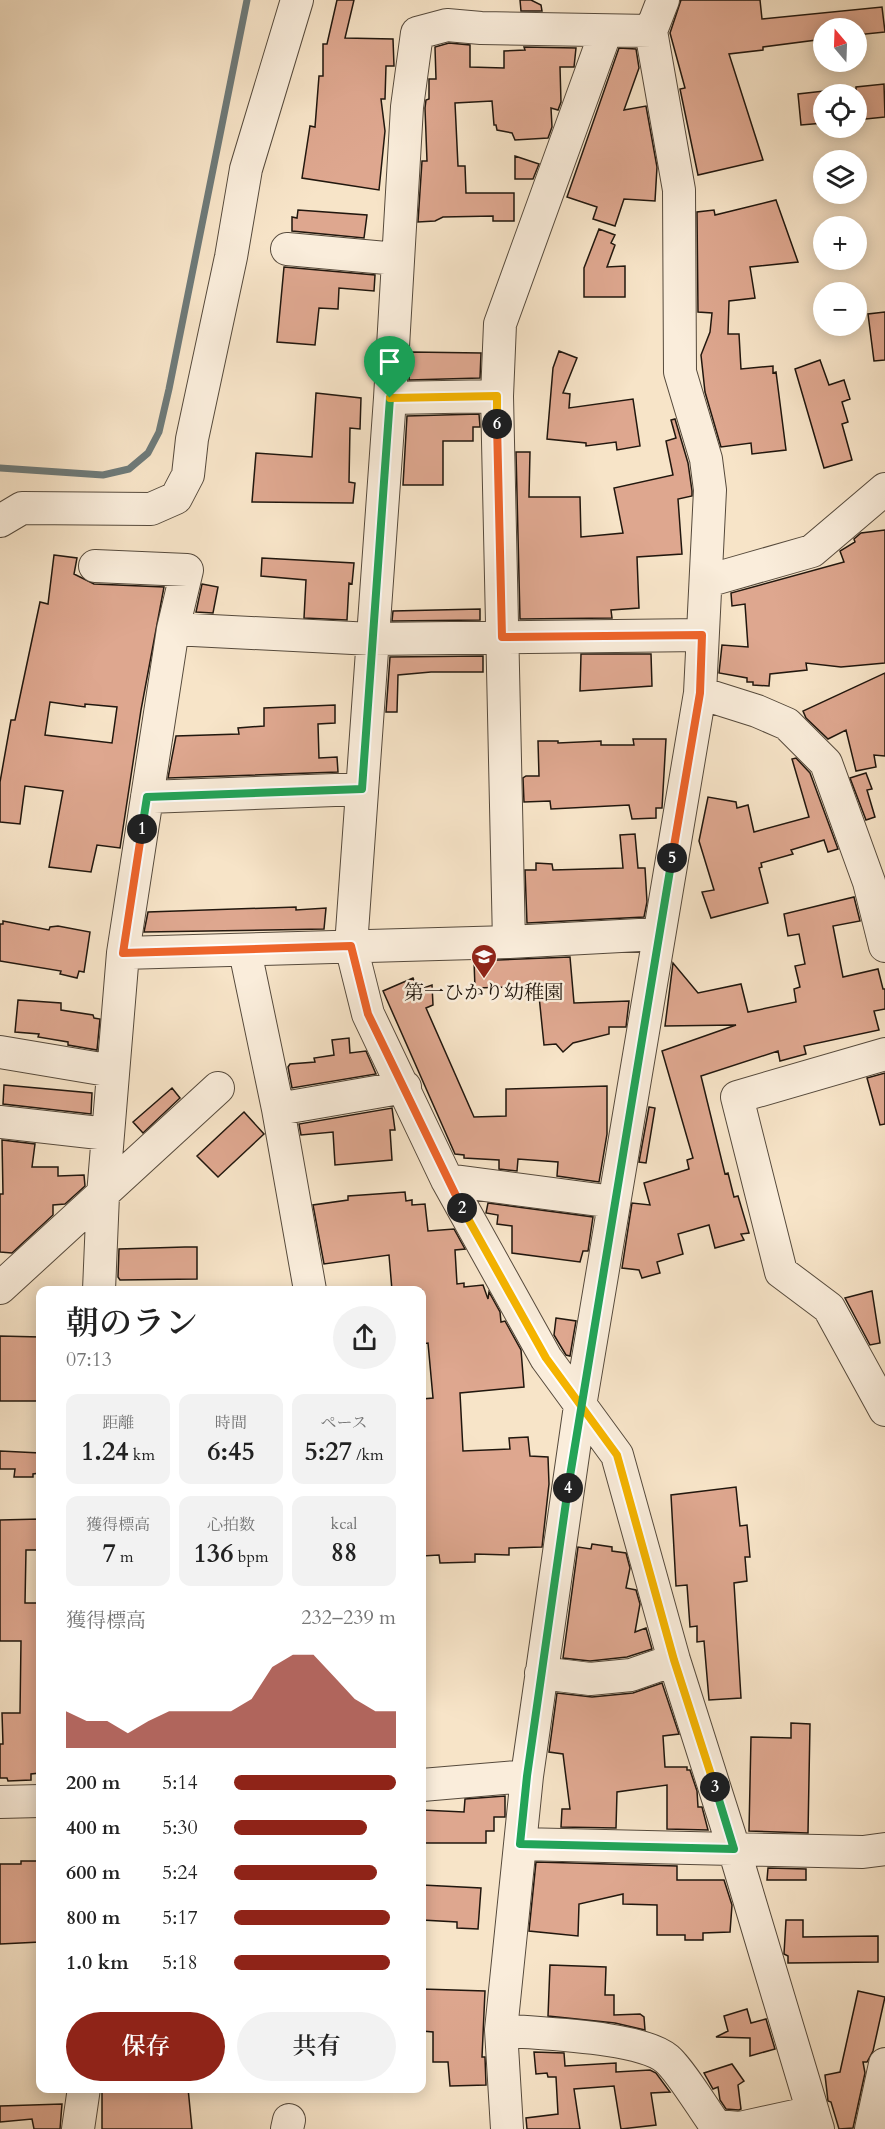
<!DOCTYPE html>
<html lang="ja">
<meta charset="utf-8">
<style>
:root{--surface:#fff;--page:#f2f2f2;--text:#222;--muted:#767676;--accent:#8f2418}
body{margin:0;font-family:Cardo,"Noto Serif JP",serif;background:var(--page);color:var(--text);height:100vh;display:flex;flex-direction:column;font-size:22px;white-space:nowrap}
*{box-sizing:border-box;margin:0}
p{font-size:20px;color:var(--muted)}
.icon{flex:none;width:33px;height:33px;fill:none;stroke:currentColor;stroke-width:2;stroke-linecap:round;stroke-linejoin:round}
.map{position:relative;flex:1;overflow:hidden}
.sheet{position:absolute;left:36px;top:1286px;width:390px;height:807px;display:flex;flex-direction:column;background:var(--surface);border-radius:12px;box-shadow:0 3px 15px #0003}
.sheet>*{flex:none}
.needle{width:39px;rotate:341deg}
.controls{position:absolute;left:813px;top:18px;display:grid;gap:12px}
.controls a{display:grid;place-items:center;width:54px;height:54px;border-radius:50%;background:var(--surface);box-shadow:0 3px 15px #0003;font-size:30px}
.pin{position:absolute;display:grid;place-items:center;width:51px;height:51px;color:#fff;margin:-62px -26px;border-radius:50% 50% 50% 0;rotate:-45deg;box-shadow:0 0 6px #0007}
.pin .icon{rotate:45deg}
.km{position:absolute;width:30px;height:30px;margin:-15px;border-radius:50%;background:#222;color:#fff;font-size:16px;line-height:30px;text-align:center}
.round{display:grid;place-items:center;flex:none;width:63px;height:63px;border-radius:32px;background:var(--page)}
.headline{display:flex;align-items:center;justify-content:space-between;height:102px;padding:0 30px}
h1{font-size:33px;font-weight:600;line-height:45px}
.stats{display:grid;grid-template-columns:repeat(3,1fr);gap:9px;height:102px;padding:6px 30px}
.stats div{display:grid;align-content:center;border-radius:12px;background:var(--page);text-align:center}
.stats b{font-size:26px;font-weight:600}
.stats small{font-size:16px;font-weight:400}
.stats p{font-size:16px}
.chart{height:168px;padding:12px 30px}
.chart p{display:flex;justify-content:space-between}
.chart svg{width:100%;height:108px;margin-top:6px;fill:var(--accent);opacity:.7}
.primary-button{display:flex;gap:12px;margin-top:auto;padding:12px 30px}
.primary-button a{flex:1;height:69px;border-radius:36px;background:var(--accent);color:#fff;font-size:24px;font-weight:600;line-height:69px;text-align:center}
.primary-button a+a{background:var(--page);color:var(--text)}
ul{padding:0 30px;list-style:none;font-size:20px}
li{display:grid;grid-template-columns:96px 72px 1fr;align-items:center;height:45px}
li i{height:15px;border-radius:8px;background:var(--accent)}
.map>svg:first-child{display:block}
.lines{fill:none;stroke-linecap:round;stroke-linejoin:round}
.stream{stroke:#6e7a79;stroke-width:7}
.building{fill:#dea78f;stroke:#21170e;stroke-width:1.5;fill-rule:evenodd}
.minor-casing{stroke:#564a3c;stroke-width:34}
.minor{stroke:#faeddb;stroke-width:32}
.split-1-casing{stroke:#fff;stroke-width:12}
.split-2-casing{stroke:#fff;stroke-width:12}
.split-3-casing{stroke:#fff;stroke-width:12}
.split-4-casing{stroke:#fff;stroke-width:12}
.split-5-casing{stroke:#fff;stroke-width:12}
.split-6-casing{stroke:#fff;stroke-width:12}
.split-7-casing{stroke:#fff;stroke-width:12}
.split-1{stroke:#22a559;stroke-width:8}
.split-2{stroke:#f0652b;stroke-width:8}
.split-3{stroke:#f5b400;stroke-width:8}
.split-4{stroke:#22a559;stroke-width:8}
.split-5{stroke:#22a559;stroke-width:8}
.split-6{stroke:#f0652b;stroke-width:8}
.split-7{stroke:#f5b400;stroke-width:8}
.labels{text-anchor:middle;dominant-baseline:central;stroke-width:5;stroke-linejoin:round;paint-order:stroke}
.poi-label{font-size:20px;fill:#21170e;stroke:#faeddb}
</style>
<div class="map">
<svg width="885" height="2129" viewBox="0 0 885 2129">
<rect width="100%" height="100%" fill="#f7e4c8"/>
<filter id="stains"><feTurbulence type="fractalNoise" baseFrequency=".00333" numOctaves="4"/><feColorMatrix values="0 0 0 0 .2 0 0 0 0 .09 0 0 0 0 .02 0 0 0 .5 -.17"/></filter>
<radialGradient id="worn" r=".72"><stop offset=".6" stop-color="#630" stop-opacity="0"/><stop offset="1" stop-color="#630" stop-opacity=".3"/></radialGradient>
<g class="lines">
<path class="stream" d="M 0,468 L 103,475 L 129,469 L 148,453 L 159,432 L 169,389 L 247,0"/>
</g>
<path class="building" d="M 337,0 L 354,0 L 345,38 L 393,39 L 394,66 L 386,66 L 385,99 L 381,99 L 385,131 L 379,190 L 302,178 L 310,126 L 315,127 L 319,76 L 323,76 L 323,44 L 327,44 Z
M 520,0 L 531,0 L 541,5 L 542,11 L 521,11 Z
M 681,0 L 760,0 L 762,19 L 882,7 L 885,32 L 856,35 L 856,28 L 824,28 L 824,39 L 763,47 L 763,50 L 729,54 L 763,160 L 698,175 L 680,89 L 685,88 L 670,33 Z
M 449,43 L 470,45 L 470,67 L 504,68 L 504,51 L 525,50 L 524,47 L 576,48 L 574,67 L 560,67 L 561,102 L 558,110 L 551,108 L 552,127 L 548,138 L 515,140 L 512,133 L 497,130 L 496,125 L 494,125 L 492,101 L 455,103 L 458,166 L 465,166 L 466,193 L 514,193 L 514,221 L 493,221 L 493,216 L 443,217 L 435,221 L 418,222 L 422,161 L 427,161 L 425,108 L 426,100 L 429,99 L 429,79 L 436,79 L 435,47 Z
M 619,48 L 636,49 L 639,68 L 624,110 L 646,106 L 657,167 L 655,201 L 624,199 L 615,226 L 593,219 L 597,207 L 567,197 Z
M 884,84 L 885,117 L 856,120 L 856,87 Z
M 824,91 L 824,123 L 801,125 L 798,94 Z
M 515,156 L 539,164 L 533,179 L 515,179 Z
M 776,200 L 798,262 L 750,267 L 755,298 L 729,301 L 728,334 L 739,334 L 741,369 L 773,366 L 773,373 L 776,372 L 786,450 L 752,454 L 751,443 L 721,447 L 705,392 L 701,355 L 710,332 L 712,313 L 698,312 L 697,212 L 714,210 L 715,215 Z
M 298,210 L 367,215 L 364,238 L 292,231 L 292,217 L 297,218 Z
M 599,229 L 615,235 L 611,243 L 615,245 L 607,267 L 625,266 L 625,297 L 584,297 L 584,268 Z
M 284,267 L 375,275 L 374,291 L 339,288 L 338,309 L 319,308 L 315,345 L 277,342 Z
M 885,312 L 885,360 L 874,361 L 868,314 Z
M 559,351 L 577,358 L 563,393 L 570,394 L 569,408 L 633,399 L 640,446 L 617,450 L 616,442 L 586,446 L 586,443 L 547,439 L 553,368 Z
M 411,352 L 481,353 L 480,378 L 409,380 Z
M 820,360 L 829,385 L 844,380 L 850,399 L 842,402 L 848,422 L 842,424 L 852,460 L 824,468 L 795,369 Z
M 316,393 L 361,398 L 360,429 L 350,428 L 349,482 L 355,483 L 353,503 L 252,502 L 256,453 L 312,457 Z
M 479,414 L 480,427 L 473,427 L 473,441 L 443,441 L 443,485 L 403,485 L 407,416 Z
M 675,419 L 688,463 L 692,491 L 692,496 L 678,499 L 682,554 L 637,557 L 639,608 L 611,610 L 612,618 L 520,619 L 516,452 L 530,452 L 529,497 L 580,497 L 581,537 L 623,533 L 614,488 L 673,475 L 666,441 L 676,438 L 671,420 Z
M 885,530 L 885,663 L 841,667 L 806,663 L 807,670 L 770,674 L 769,686 L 753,685 L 753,682 L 747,682 L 747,678 L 719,673 L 722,645 L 748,647 L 745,604 L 732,606 L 731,593 L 844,562 L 840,551 L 855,542 L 854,539 L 861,533 Z
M 54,555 L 77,558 L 74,574 L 94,584 L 164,587 L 141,710 L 120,848 L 97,845 L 91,872 L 49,867 L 63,791 L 25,786 L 20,824 L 0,822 L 0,782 L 11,720 L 15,720 L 40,602 L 48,604 ZM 50,702 L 85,707 L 85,704 L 117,707 L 112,743 L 45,735 Z
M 262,558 L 354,563 L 352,584 L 349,583 L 347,620 L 304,618 L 306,580 L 261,576 Z
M 202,584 L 218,587 L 213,613 L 196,612 Z
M 480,609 L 480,620 L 392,621 L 393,611 Z
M 581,654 L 651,654 L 652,686 L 580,691 Z
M 483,656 L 483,672 L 431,672 L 398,675 L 397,712 L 386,712 L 390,657 Z
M 885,673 L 885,756 L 874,755 L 876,767 L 856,771 L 846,730 L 828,739 L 806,718 L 803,711 Z
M 335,705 L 335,723 L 318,724 L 319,758 L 337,757 L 338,772 L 168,778 L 176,736 L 239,734 L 238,728 L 264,726 L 264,708 Z
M 633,739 L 666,739 L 662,808 L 656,808 L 656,818 L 632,819 L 629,805 L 551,809 L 550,801 L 524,802 L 523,778 L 526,776 L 539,776 L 538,741 L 558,741 L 558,743 L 601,741 L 601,745 L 634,745 Z
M 796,758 L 810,773 L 838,849 L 828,852 L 824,840 L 791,850 L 793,854 L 761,863 L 762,867 L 759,868 L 768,903 L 711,918 L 702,892 L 714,890 L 699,841 L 708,797 L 736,802 L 737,808 L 748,805 L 754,832 L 809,817 L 792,759 Z
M 866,773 L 872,789 L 867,790 L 875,817 L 866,820 L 850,778 Z
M 635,834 L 638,868 L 645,868 L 647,902 L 644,917 L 527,923 L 525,870 L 536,870 L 536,863 L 552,864 L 553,870 L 623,868 L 620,835 Z
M 854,897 L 860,921 L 833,926 L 843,977 L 878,969 L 883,989 L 885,989 L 885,1009 L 874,1011 L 879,1030 L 804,1046 L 806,1054 L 780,1061 L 778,1051 L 701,1076 L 725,1174 L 728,1173 L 734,1197 L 738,1196 L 749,1233 L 741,1234 L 744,1240 L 715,1248 L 709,1225 L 678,1234 L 683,1254 L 657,1262 L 660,1273 L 642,1278 L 639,1270 L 622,1268 L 632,1203 L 650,1205 L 644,1183 L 689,1169 L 687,1160 L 693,1158 L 662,1051 L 736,1025 L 665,1026 L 673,963 L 698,993 L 741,984 L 748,1012 L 796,1002 L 794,989 L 800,987 L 795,966 L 805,964 L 799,934 L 788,936 L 784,914 Z
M 296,907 L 296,910 L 326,908 L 324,929 L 144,932 L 148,912 Z
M 3,921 L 49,930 L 50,927 L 58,926 L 90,932 L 84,972 L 79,971 L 77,978 L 60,974 L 61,971 L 0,961 L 0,924 L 3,924 Z
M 570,957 L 574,1003 L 629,1001 L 626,1027 L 609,1027 L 609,1034 L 573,1043 L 563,1052 L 556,1044 L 544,1045 L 538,986 L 475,988 L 474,961 Z
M 413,978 L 418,990 L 432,985 L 433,1005 L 426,1008 L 474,1117 L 506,1116 L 506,1089 L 607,1086 L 607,1134 L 599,1182 L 557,1176 L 558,1162 L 518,1159 L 517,1171 L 499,1169 L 499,1160 L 464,1158 L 464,1155 L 455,1154 L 383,991 Z
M 18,1000 L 61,1003 L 61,1010 L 93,1015 L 94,1018 L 100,1019 L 97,1050 L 68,1045 L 68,1042 L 38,1037 L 39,1034 L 15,1032 Z
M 349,1038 L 350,1053 L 366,1051 L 376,1074 L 292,1088 L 288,1067 L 290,1064 L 315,1062 L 314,1058 L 334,1055 L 332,1040 Z
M 885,1073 L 885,1124 L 880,1125 L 867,1078 Z
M 4,1085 L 92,1093 L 91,1114 L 3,1104 Z
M 172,1088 L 180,1098 L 143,1133 L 133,1122 Z
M 649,1107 L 655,1108 L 646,1163 L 639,1162 Z
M 392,1108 L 395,1130 L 390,1130 L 392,1160 L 335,1165 L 333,1132 L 301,1135 L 299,1124 Z
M 244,1112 L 264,1134 L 218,1177 L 197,1156 Z
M 2,1140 L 35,1144 L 32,1167 L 58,1167 L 58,1176 L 84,1175 L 85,1186 L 65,1204 L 53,1205 L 53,1215 L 12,1253 L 0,1252 L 0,1194 L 3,1194 Z
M 405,1192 L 406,1201 L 412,1200 L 412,1205 L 425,1204 L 428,1231 L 454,1229 L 465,1249 L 455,1250 L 457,1284 L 464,1283 L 464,1287 L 483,1285 L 488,1299 L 489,1292 L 500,1312 L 501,1322 L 505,1321 L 521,1350 L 524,1387 L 460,1393 L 463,1451 L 510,1449 L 509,1438 L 528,1437 L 530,1456 L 548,1457 L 549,1484 L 542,1547 L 509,1548 L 509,1555 L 475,1554 L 475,1562 L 440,1563 L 439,1555 L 422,1556 L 422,1399 L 433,1398 L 428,1343 L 422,1344 L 422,1290 L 392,1290 L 389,1255 L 324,1264 L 313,1205 L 348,1200 L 348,1196 Z
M 488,1203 L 593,1217 L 588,1251 L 583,1251 L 580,1262 L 512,1253 L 512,1226 L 497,1224 L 498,1215 L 486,1213 Z
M 185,1247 L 197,1247 L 197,1279 L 120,1280 L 118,1277 L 119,1249 Z
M 872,1291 L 880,1343 L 870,1345 L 845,1298 Z
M 556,1318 L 576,1321 L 570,1356 L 566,1355 L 554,1335 Z
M 0,1336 L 40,1337 L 39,1401 L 0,1401 Z
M 0,1451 L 40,1453 L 40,1473 L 33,1474 L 33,1477 L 14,1477 L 15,1469 L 0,1469 Z
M 736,1487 L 740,1526 L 747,1525 L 750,1557 L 745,1557 L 747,1581 L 734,1583 L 741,1698 L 709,1700 L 704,1641 L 697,1642 L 697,1626 L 690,1627 L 687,1585 L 676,1586 L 671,1495 Z
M 40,1519 L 40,1550 L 26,1550 L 25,1603 L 40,1603 L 40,1773 L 31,1774 L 31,1780 L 8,1781 L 7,1778 L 0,1778 L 0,1744 L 3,1744 L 2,1713 L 20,1713 L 21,1641 L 0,1641 L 0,1520 Z
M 592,1544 L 612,1547 L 612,1551 L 626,1553 L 630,1568 L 626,1588 L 636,1590 L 640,1604 L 635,1632 L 646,1628 L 652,1649 L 627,1657 L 590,1661 L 563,1658 L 578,1547 L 591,1549 Z
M 662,1683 L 679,1734 L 663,1736 L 665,1767 L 687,1767 L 687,1770 L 690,1770 L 697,1791 L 698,1807 L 702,1807 L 708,1830 L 667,1829 L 667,1785 L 617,1792 L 616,1828 L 561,1827 L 562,1809 L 570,1809 L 563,1754 L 549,1752 L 557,1693 L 592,1697 L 633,1693 Z
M 791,1723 L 810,1724 L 808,1833 L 749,1831 L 751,1737 L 791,1738 Z
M 505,1796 L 505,1817 L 494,1817 L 494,1831 L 486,1831 L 486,1843 L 422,1843 L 422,1810 L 464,1812 L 465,1799 Z
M 21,1861 L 37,1861 L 37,1875 L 40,1875 L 40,1942 L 0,1944 L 0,1864 L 21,1864 Z
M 536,1862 L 677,1866 L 677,1880 L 724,1880 L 732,1905 L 730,1932 L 703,1933 L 703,1940 L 685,1940 L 685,1935 L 657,1935 L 657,1905 L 623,1904 L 623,1894 L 579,1904 L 578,1936 L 529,1931 Z
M 768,1868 L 806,1869 L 806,1880 L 767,1880 Z
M 422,1885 L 481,1888 L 478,1929 L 457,1928 L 457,1922 L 422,1920 Z
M 786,1920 L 803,1920 L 803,1937 L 878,1936 L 878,1962 L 788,1963 L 788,1956 L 784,1954 Z
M 550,1965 L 606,1967 L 605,1995 L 614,1995 L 614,2015 L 640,2014 L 644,2017 L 645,2030 L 615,2023 L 548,2016 Z
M 422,1989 L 485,1991 L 482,2057 L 485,2057 L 486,2085 L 450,2086 L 448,2062 L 433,2062 L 433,2032 L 422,2031 Z
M 858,1991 L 885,1997 L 873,2051 L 867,2062 L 863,2062 L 865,2073 L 853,2128 L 839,2129 L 831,2102 L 828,2101 L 825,2075 L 840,2072 Z
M 747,2009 L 751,2023 L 766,2019 L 775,2049 L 750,2056 L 750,2038 L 716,2037 L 728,2031 L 724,2016 Z
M 534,2052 L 564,2053 L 565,2066 L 616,2063 L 616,2072 L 650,2070 L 656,2073 L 670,2092 L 651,2093 L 656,2125 L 621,2129 L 614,2086 L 574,2089 L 580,2129 L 527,2129 L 526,2118 L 558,2114 L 556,2077 L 548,2077 L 547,2073 L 536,2074 Z
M 732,2064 L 744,2081 L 738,2085 L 741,2109 L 739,2110 L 726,2109 L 720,2100 L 718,2087 L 713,2089 L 704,2073 Z
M 102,2088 L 188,2088 L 192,2129 L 102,2129 Z
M 62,2104 L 60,2129 L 34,2129 L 32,2119 L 0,2122 L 0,2106 Z"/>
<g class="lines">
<defs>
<path id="minor" d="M 651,31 L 663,0
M 287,249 L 397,259
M 390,398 L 497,396
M 0,521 L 22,508 L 151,509 L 176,498 L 188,475 L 192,439 L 231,257 L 246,169 L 297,0
M 95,566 L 187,570 L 173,629 L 123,953 L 103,1195 L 99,1290
M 707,581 L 812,551 L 885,489
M 173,629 L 372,639 L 702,635
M 700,693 L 757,711 L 787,724 L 826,763 L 869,882 L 885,946
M 147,797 L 362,789
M 509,942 L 497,396 L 500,324 L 606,31
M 245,951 L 278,1109 L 310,1290
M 123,953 L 509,942 L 658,934
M 0,1052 L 113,1071
M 885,1054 L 737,1097 L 781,1272 L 829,1308 L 885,1410
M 278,1109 L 405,1087
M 0,1122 L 108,1134
M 447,1180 L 614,1202
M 0,1288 L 218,1088
M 541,1673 L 590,1679 L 631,1675 L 674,1660
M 422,1785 L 527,1776
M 0,1802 L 40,1801
M 520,1844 L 863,1852 L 885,1849
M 501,2030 C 539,2034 640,2036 667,2059 C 681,2071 704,2110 716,2126 L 740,2128 L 813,2112
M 78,2129 L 84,2088
M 287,2129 L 289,2120
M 507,2129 L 501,2030 L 527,1776 L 580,1406 L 700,693 L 710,490 L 706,459 L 680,372 L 679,190 L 651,31 L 481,28 L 447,25 L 417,33 L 407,107 L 390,398 L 351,946 L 368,1014 L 447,1180 L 546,1358 L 617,1455 L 674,1660 L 734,1849 L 818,2129
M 871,2129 L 885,2064"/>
</defs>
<use href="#minor" class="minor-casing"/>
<use href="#minor" class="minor"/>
</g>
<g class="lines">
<defs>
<path id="split-1" d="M 142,829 L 147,797 L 362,789 L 390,398"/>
<path id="split-2" d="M 142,829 L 123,953 L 351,946 L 368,1014 L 462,1208"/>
<path id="split-3" d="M 462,1208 L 546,1358 L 617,1455 L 674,1660 L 715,1787"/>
<path id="split-4" d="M 568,1488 L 527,1776 L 520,1844 L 734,1849 L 715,1787"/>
<path id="split-5" d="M 568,1488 L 672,858"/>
<path id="split-6" d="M 497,424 L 502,637 L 702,635 L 700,693 L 672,858"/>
<path id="split-7" d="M 390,398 L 497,396 L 497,424"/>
</defs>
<use href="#split-1" class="split-1-casing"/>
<use href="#split-2" class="split-2-casing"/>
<use href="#split-3" class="split-3-casing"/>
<use href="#split-4" class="split-4-casing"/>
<use href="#split-5" class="split-5-casing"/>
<use href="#split-6" class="split-6-casing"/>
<use href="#split-7" class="split-7-casing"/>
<use href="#split-1" class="split-1"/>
<use href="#split-2" class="split-2"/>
<use href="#split-3" class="split-3"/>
<use href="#split-4" class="split-4"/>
<use href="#split-5" class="split-5"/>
<use href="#split-6" class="split-6"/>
<use href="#split-7" class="split-7"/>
</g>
<defs>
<symbol id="school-pin" viewBox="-11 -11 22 30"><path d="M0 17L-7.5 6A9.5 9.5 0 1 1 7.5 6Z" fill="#8f2418" stroke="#faeddb"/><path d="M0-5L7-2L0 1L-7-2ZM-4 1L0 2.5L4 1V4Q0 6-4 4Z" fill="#fff"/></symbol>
</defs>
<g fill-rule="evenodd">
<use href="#school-pin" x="469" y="942" width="30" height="40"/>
</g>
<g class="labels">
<g class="poi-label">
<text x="484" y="992">第一ひかり幼稚園</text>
</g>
</g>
<rect width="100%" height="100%" filter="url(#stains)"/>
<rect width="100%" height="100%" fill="url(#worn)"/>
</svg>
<div class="controls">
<a><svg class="needle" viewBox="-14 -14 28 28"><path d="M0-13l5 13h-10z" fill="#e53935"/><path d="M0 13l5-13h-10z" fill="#767676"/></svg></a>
<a><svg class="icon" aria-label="locate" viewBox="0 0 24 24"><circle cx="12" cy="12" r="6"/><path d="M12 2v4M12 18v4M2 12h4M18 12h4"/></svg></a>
<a><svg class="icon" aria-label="layers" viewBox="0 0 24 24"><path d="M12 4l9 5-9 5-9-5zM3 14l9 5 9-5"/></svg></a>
<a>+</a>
<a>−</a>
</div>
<div class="pin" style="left:390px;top:398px;background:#1e9e55"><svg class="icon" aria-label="arrive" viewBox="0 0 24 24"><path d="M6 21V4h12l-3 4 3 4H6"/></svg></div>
<b class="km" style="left:142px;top:829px">1</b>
<b class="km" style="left:462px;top:1208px">2</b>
<b class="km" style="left:715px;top:1787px">3</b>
<b class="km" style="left:568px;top:1488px">4</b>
<b class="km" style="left:672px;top:858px">5</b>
<b class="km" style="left:497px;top:424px">6</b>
<section class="sheet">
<div class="headline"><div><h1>朝のラン</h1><p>07:13</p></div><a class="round"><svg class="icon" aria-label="share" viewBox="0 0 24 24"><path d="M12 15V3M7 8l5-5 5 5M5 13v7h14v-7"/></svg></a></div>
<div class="stats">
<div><p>距離</p><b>1.24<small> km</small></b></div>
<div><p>時間</p><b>6:45</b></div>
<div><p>ペース</p><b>5:27<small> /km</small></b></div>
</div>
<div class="stats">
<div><p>獲得標高</p><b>7<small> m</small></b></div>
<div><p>心拍数</p><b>136<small> bpm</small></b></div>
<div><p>kcal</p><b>88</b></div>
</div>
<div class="chart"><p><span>獲得標高</span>232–239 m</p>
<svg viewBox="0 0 160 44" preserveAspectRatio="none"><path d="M0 44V29L10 33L20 33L30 38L40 33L50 29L60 29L70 29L80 29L90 24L100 11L110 6L120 6L130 15L140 24L150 29L160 29V44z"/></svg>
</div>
<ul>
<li><b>200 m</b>5:14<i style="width:100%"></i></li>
<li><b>400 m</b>5:30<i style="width:82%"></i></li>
<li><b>600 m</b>5:24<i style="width:88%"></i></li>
<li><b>800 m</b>5:17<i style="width:96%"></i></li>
<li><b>1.0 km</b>5:18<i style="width:96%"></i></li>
</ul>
<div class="primary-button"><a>保存</a><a>共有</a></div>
</section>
</div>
